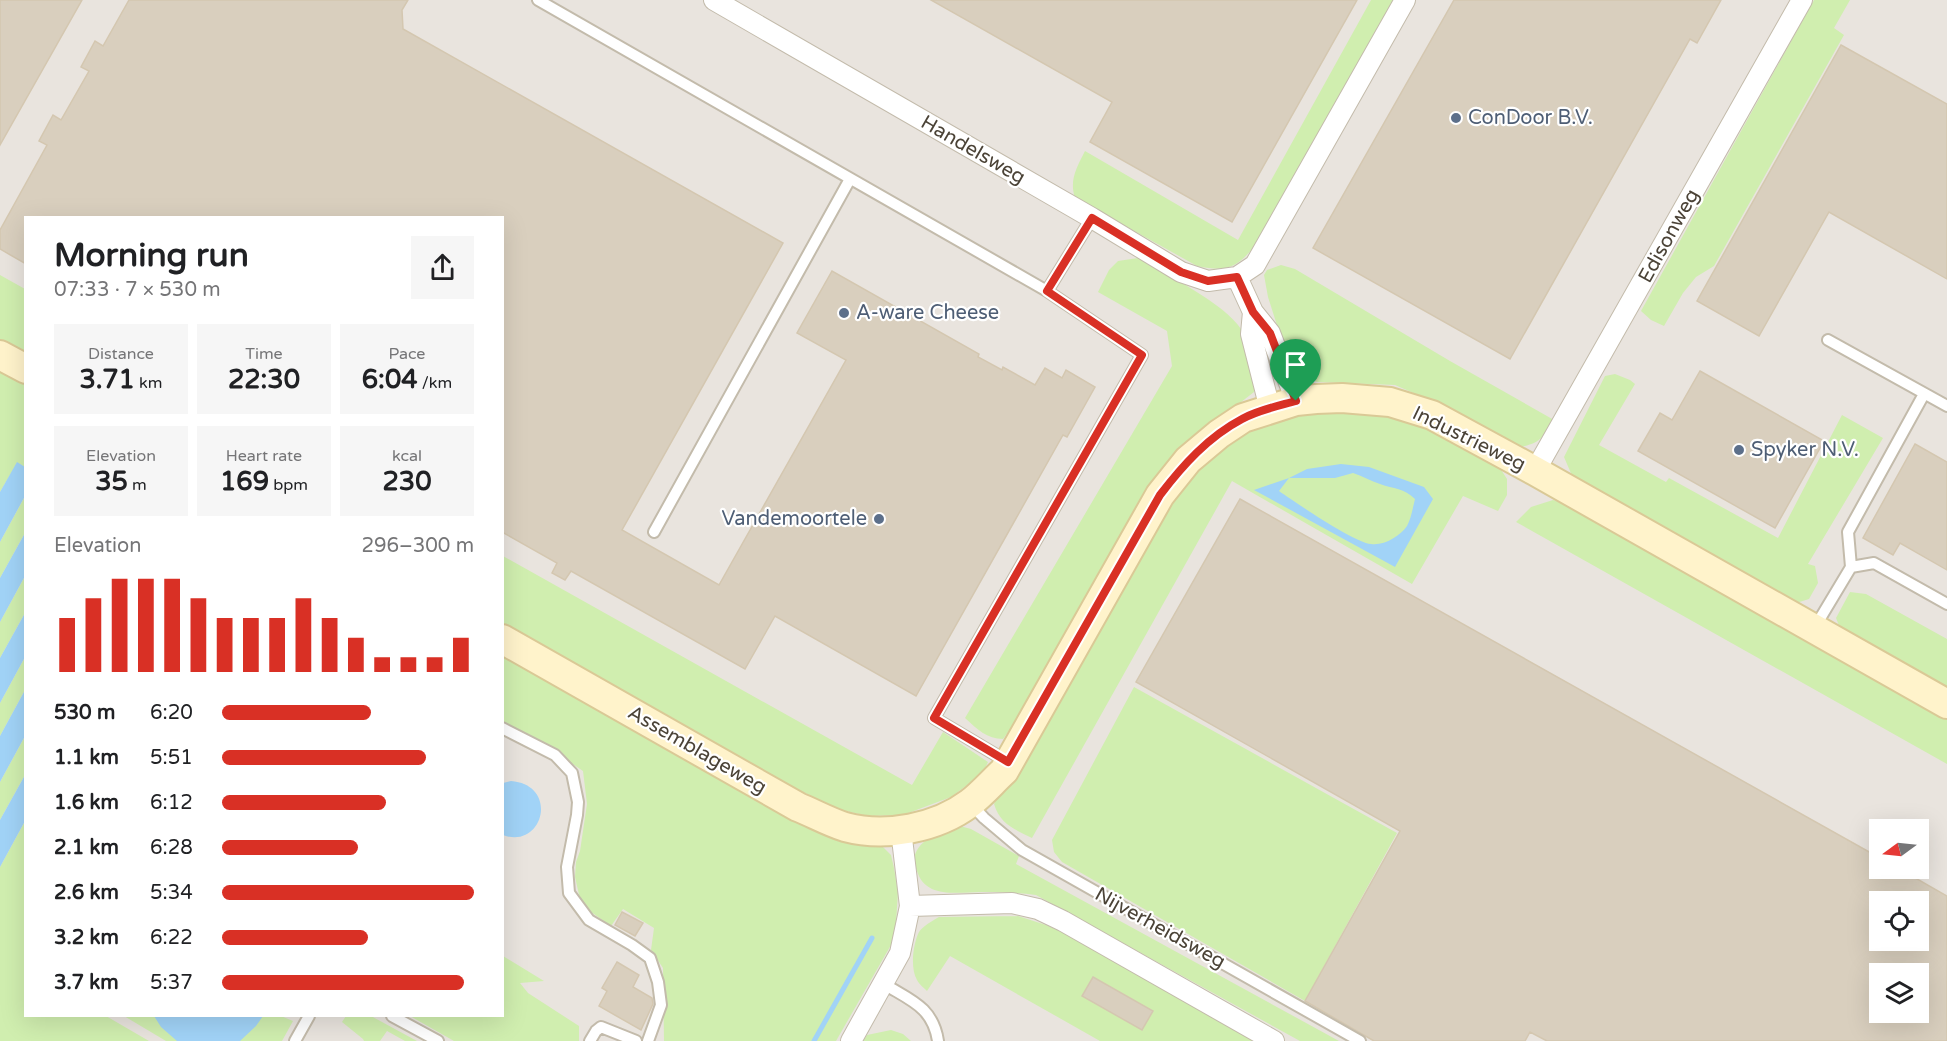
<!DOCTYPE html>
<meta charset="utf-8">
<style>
:root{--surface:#fff;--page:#f6f6f6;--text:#202124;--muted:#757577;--accent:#d93025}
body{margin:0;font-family:"Varela Round",sans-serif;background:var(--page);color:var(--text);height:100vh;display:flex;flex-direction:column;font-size:22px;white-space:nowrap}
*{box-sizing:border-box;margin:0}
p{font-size:20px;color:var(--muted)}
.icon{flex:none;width:33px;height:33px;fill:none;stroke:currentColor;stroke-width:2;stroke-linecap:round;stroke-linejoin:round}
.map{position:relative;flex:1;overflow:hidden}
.panel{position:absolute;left:24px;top:216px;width:480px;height:801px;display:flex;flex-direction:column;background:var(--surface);border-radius:0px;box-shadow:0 6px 24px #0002}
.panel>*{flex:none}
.needle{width:39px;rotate:255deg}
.buttons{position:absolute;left:1869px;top:819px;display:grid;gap:12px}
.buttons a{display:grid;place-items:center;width:60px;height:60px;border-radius:0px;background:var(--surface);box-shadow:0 6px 24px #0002;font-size:30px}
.pin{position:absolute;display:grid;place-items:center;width:51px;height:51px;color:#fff;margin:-62px -26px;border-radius:50% 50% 50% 0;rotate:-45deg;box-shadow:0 0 6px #0007}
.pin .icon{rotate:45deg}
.round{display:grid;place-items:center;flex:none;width:63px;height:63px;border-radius:0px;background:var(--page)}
.overview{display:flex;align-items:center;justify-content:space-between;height:102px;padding:0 30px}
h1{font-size:33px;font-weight:800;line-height:45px}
.stats{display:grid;grid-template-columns:repeat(3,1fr);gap:9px;height:102px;padding:6px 30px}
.stats div{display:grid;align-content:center;border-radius:0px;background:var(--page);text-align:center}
.stats b{font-size:26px;font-weight:800}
.stats small{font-size:16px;font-weight:400}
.stats p{font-size:16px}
.chart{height:168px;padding:12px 30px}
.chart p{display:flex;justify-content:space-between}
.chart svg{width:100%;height:108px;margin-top:6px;stroke:var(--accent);stroke-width:6}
ul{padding:0 30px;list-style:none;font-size:20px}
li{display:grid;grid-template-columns:96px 72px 1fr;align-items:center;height:45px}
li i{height:15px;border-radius:8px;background:var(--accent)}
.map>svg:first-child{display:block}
.industrial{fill:#e9e4de;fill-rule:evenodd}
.green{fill:#d0eeaf}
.water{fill:#a1d3f7;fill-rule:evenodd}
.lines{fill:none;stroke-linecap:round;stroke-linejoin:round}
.stream{stroke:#a1d3f7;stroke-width:5}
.building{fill:#d9cfbe;stroke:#d4c7b0;stroke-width:1.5;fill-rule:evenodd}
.lane-casing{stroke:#c3bbab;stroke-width:14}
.street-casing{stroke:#c3bbab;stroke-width:22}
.secondary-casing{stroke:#dac996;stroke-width:32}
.lane{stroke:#fff;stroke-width:10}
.street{stroke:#fff;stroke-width:20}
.secondary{stroke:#fff3cb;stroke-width:28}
.route-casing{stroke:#fff;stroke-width:12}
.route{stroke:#d93025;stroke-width:8}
.service-dot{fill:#5c6f8a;stroke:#fff;stroke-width:2}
.labels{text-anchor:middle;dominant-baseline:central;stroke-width:4.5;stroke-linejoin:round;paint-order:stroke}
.service-label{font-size:20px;fill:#4e5e75;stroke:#fff;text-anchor:start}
.street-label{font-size:20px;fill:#4b4337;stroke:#fff}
</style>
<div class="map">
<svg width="1947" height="1041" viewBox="0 0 1947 1041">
<rect width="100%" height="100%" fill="#f6f3ea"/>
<path class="industrial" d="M 0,0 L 1947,0 L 1947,1041 L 0,1041 ZM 26,218 L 502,218 L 502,1016 L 26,1016 ZM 1880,830 L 1918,830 L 1918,868 L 1880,868 ZM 1880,902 L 1918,902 L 1918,940 L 1880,940 ZM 1880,974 L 1918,974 L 1918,1012 L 1880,1012 Z"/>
<path class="green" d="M 1371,0 L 1394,0 L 1255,246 C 1235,269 1227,272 1197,266 L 1075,198 C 1069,180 1077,167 1085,151 L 1238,240 Z
M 1814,0 L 1850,0 L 1834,28 L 1844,35 L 1714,266 L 1696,277 L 1683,293 L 1664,326 L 1651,320 L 1641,311 Z
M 1138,258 C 1166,274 1225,304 1241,329 C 1252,347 1255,372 1254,392 L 1176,453 L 1029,703 L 1003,739 C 987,739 977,729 965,718 L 1172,366 L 1167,331 L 1098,292 L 1109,270 L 1118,261 Z
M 1281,265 L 1295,269 L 1450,361 L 1554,420 C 1542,438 1541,443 1520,447 L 1432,401 L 1395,385 L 1317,382 L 1299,375 L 1288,360 L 1268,297 L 1264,275 L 1267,270 Z
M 0,275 L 25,289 L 25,355 L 0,341 Z
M 0,367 L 26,381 L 25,467 L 17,463 L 0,492 Z
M 1615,374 L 1630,380 L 1635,384 L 1599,445 L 1666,482 L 1669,478 L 1778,538 L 1842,415 L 1883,438 L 1808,564 L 1815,566 L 1818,583 L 1809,599 L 1793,604 L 1573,478 L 1564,457 L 1605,376 Z
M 1362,410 L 1410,419 L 1498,465 L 1507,479 L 1507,495 L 1498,511 L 1463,496 L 1412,584 L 1232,481 L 1032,838 C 1014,829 1000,824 994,804 L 999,794 L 1160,513 L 1215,450 L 1252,429 L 1311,411 Z
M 25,496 L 25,533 L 0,578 L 0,542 Z
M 1553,500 L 1585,510 L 1947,716 L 1947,764 L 1516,522 L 1531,507 Z
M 503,556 L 912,785 L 943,732 L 988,762 L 982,774 L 951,797 L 903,815 L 868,816 L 837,809 L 750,765 L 503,625 Z
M 25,576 L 25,613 L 0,658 L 0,622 Z
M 1850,592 L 1866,594 L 1947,639 L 1947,692 L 1840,628 L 1836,618 Z
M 503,650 L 879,843 L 891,855 L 894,868 L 898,892 L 896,923 L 891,945 L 836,1041 L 664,1041 L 663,968 L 651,950 L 654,928 L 623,909 L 611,926 L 591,912 L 580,899 L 575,877 L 576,862 L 580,851 L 587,804 L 583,771 L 555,752 L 503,725 Z
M 25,657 L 25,690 L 0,736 L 0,703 Z
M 1134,687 L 1397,833 L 1305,1001 L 1062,862 L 1054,852 L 1052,840 Z
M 25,736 L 25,775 L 0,820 L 0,782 Z
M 25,821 L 26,1016 L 106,1016 L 149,1041 L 0,1041 L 0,867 Z
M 956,825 L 971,829 L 1019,856 L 1016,864 L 1339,1041 L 1300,1041 L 1036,895 C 1019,893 1003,892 986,892 C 962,891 926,901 917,871 C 916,868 914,865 914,862 C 914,840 941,832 956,825 Z
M 1018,916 L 1046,925 L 1062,932 L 1257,1041 L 1100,1041 L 950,956 L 927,991 C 924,988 919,984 917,980 C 910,968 913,944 919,932 C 923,926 932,921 939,917 Z
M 503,956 L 544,981 L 520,983 L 528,993 L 579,1026 L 579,1041 L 454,1041 L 410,1016 L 502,1016 Z
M 124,1016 L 281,1016 L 293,1021 L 282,1041 L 166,1041 Z
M 346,1016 L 371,1016 L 417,1041 L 405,1041 L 387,1031 L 380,1041 L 364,1041 L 363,1039 L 342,1022 Z
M 891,1030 L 903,1034 L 911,1041 L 863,1041 L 867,1035 Z"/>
<path class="water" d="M 17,462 L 25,467 L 25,496 L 0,542 L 0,492 Z
M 1341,464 L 1369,467 L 1424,487 L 1433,499 L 1395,567 L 1254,490 L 1289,478 L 1307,469 ZM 1353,473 C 1362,476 1371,481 1380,484 C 1394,489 1404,488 1415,499 C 1413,507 1411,519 1407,526 C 1400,536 1384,546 1371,544 C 1355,543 1296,503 1279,491 L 1289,478 L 1335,478 Z
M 25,533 L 25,576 L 0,622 L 0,578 Z
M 25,613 L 25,657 L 0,703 L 0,658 Z
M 25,690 L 25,736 L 0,782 L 0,736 Z
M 25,775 L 25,821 L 0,867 L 0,820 Z
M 511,781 C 560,785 543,850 503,835 L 503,783 Z
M 154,1016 L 263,1016 L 256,1026 L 240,1041 L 177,1041 L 161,1027 Z"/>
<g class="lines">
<path class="stream" d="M 814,1041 L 872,938"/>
</g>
<path class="building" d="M 0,0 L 82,0 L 0,145 Z
M 129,0 L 408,0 L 402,10 L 403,29 L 783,243 L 622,530 L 719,585 L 846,360 L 797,333 L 832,271 L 979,354 L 978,357 L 1002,370 L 1003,367 L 1035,385 L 1045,368 L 1062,378 L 1066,370 L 1095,387 L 1067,437 L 1063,435 L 916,696 L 775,616 L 745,669 L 571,571 L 565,580 L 552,573 L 557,563 L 502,532 L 502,218 L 26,218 L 26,264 L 0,249 L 0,230 L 47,145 L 39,141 L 53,115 L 61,120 L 89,71 L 81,67 L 95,41 L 103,46 Z
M 931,0 L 1357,0 L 1232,222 L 1090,142 L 1112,102 Z
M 1454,0 L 1721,0 L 1697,43 L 1690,39 L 1510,359 L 1313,248 Z
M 1841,45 L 1947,104 L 1947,279 L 1829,212 L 1759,336 L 1697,301 Z
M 1700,371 L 1824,441 L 1775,528 L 1638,451 L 1660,413 L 1672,420 Z
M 1915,444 L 1947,462 L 1947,570 L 1900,543 L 1893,555 L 1863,538 Z
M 1240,499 L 1880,858 L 1880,868 L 1898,868 L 1947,896 L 1947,1041 L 1547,1041 L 1530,1032 L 1525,1041 L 1374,1041 L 1305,1001 L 1400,831 L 1136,682 ZM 1880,902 L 1918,902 L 1918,940 L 1880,940 ZM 1880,974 L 1918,974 L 1918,1012 L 1880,1012 Z
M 622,912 L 643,923 L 635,936 L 615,925 Z
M 617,962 L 639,975 L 633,987 L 652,998 L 653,1004 L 641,1030 L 599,1006 L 607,991 L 602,988 Z
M 1093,977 L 1153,1011 L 1142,1030 L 1082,996 Z"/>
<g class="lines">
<defs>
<path id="lane" d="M 538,0 L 1047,291 L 1092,218
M 1828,340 L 1947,406
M 654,532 L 850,179
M 1851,567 L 1848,532 L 1924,394
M 1815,627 L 1851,567 L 1874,563 L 1947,604
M 502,728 L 555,755 L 572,773 L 578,802 L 577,815 L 567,867 L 569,893 L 589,920 L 632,945 L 650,958 L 658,982 L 661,1005 L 648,1041
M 1008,762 L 934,718 L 1142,355 L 1047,291
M 970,803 L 984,818 L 1022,850 L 1360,1041
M 884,984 C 910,1000 933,1007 938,1041
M 392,1016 L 438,1041
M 295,1041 L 309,1016
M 590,1041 L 596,1031 L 601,1027 L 636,1041"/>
<path id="street" d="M 714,0 L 1092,218 L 1181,272 L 1208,281 L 1237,277 L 1255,265 L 1405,0
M 1237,277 L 1253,312 L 1270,333 L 1296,401
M 1253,312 L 1251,334 L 1270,409
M 1535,471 L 1802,0
M 910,906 L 1012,903 L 1038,909 L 1063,921 L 1274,1041
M 851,1041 L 900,953 L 910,906 L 901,830"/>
<path id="secondary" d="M 0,355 L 26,369
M 502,639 L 798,807 C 813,813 829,822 845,827 C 886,838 937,828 970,803 C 982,794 993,781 1004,771 L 1160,495 L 1188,460 L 1219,434 L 1243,418 L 1296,401 L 1316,399 L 1342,398 L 1390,402 L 1432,415 L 1535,471 L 1947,704"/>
</defs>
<use href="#lane" class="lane-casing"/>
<use href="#street" class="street-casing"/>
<use href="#secondary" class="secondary-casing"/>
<use href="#lane" class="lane"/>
<use href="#street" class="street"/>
<use href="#secondary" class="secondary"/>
</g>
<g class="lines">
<defs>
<path id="route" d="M 1092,218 L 1181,272 L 1208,281 L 1237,277 L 1253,312 L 1270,333 L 1296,401 C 1278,406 1258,410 1242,419 C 1208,437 1183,465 1160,495 L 1008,762 L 934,718 L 1142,355 L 1047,291 Z"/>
</defs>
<use href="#route" class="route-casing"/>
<use href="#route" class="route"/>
</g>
<g class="service-dot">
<circle cx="1456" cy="118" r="6"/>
<circle cx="844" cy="313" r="6"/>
<circle cx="1739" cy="450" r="6"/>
<circle cx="879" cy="519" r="6"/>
</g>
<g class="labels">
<g class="service-label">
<text x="1468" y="118">ConDoor B.V.</text>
<text x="856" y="313">A-ware Cheese</text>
<text x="1751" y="450">Spyker N.V.</text>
<text x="867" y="519" text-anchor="end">Vandemoortele</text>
</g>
<g class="street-label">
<text transform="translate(973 150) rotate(30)">Handelsweg</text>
<text transform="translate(1669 236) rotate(-61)">Edisonweg</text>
<text transform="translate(1469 439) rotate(26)">Industrieweg</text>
<text transform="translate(697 750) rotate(30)">Assemblageweg</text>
<text transform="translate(1160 928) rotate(29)">Nijverheidsweg</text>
</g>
</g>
</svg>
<div class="buttons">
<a><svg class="needle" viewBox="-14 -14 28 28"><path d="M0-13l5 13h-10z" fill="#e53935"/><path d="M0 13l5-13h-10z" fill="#757577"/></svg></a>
<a><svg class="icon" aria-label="locate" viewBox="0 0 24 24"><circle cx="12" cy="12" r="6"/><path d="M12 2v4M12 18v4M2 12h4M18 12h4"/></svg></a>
<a><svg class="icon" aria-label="layers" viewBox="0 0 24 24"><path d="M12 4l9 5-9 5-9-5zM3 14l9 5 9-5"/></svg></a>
</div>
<div class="pin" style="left:1296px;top:401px;background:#1e9e55"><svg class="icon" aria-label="arrive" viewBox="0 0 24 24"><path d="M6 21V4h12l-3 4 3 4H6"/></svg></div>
<section class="panel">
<div class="overview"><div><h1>Morning run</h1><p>07:33 · 7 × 530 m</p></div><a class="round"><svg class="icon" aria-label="share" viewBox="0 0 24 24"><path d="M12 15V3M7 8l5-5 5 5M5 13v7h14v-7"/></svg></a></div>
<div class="stats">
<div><p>Distance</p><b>3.71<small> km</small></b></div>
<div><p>Time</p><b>22:30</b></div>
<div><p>Pace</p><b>6:04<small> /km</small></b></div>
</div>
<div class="stats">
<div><p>Elevation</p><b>35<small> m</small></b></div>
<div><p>Heart rate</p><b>169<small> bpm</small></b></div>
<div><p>kcal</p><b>230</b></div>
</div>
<div class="chart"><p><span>Elevation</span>296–300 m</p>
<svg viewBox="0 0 160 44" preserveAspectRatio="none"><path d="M5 44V22M15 44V14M25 44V6M35 44V6M45 44V6M55 44V14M65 44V22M75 44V22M85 44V22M95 44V14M105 44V22M115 44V30M125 44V38M135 44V38M145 44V38M155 44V30"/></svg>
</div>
<ul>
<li><b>530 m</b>6:20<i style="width:59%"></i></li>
<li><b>1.1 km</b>5:51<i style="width:81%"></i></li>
<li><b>1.6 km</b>6:12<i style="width:65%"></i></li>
<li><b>2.1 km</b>6:28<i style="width:54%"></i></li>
<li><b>2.6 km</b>5:34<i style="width:100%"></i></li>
<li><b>3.2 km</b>6:22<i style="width:58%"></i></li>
<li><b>3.7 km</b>5:37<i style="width:96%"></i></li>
</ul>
</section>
</div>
